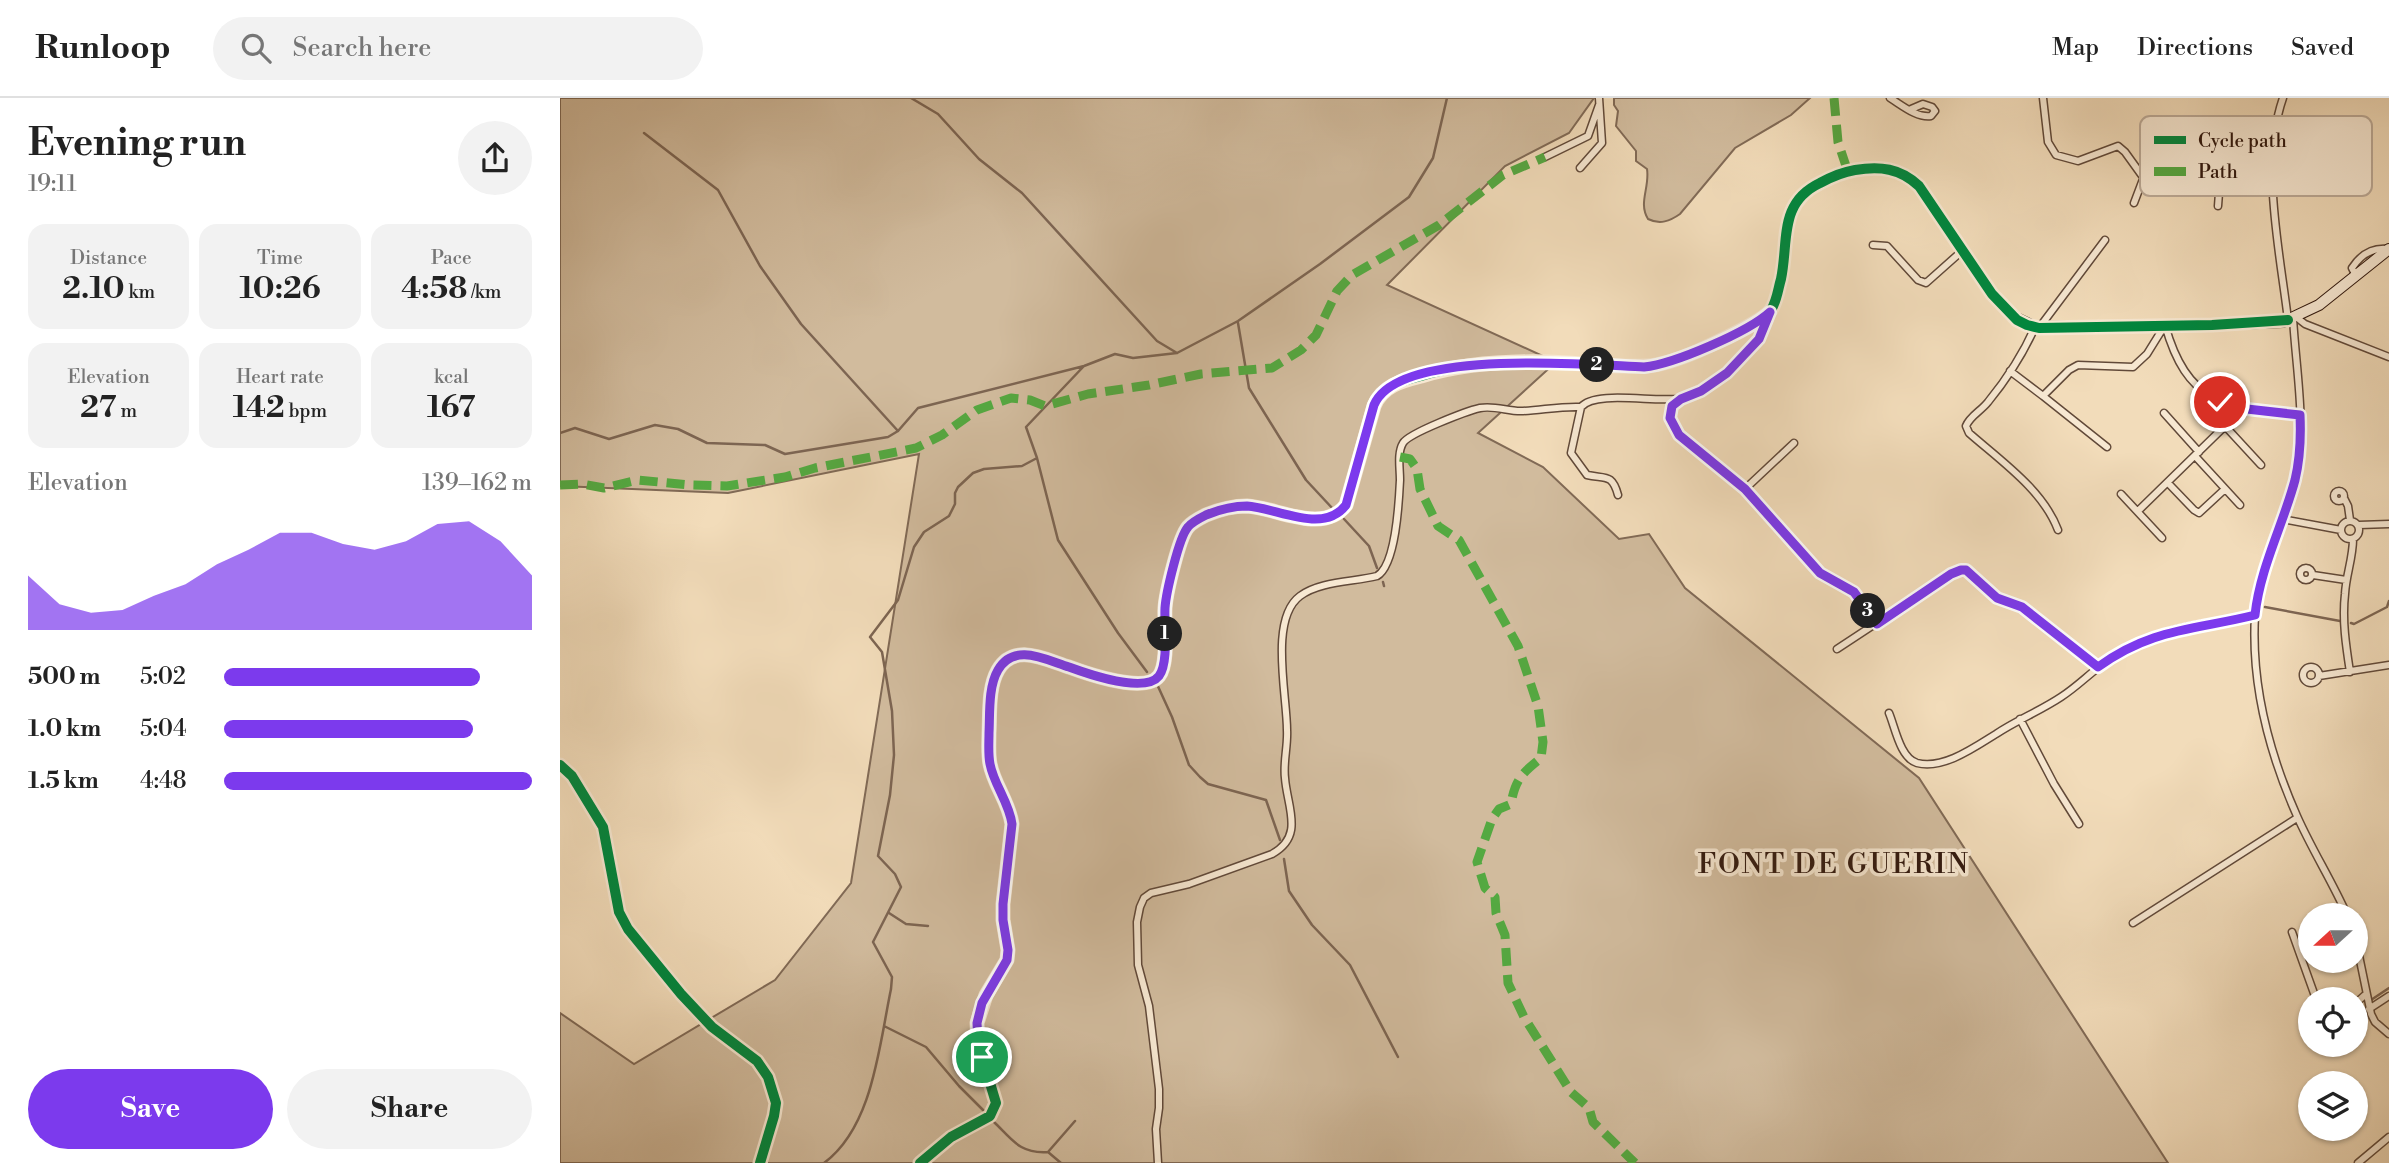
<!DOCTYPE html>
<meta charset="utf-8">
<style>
:root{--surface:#fff;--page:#f2f2f2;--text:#222;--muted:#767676;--line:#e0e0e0;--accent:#7c3aed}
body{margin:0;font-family:"Libre Bodoni",serif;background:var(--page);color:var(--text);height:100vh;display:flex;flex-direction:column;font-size:26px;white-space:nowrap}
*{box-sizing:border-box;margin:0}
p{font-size:23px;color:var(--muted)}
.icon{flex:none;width:38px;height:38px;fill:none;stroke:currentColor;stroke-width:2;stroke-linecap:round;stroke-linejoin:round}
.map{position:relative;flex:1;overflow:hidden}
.side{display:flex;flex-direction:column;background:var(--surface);width:560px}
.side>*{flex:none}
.needle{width:46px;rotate:249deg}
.tools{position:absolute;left:1738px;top:805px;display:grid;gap:14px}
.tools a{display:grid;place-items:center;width:70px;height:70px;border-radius:50%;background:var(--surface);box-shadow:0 2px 5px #0004;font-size:35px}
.pin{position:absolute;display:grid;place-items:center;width:60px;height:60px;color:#fff;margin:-30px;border:4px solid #fff;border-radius:50%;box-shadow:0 2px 7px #0007}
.km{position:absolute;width:35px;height:35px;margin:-18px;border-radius:50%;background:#222;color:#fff;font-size:19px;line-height:35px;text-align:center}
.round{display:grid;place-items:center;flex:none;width:74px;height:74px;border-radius:37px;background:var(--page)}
.overview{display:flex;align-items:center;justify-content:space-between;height:119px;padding:0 28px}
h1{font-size:38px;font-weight:700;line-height:52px}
.metrics{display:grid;grid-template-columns:repeat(3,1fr);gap:10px;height:119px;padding:7px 28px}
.metrics div{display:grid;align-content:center;border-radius:18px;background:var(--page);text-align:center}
.metrics b{font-size:30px;font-weight:700}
.metrics small{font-size:19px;font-weight:400}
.metrics p{font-size:19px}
.chart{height:196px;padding:14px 28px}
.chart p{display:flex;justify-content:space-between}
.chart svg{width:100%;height:126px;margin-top:7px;fill:var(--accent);opacity:.7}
.primary-button{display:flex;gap:14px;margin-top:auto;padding:14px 28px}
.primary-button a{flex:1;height:80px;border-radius:42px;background:var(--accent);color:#fff;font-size:28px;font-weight:700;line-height:80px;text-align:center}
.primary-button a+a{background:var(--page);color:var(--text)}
ul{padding:0 28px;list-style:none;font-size:23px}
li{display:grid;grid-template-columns:112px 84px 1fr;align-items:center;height:52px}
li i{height:18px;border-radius:9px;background:var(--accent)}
header{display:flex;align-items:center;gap:42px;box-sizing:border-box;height:98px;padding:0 35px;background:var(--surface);border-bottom:2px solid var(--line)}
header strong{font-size:33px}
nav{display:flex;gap:38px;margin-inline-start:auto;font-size:24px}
.search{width:490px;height:63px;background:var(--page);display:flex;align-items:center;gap:18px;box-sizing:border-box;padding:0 24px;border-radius:38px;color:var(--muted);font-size:26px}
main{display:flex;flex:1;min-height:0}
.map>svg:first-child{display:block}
.green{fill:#d1bb9d;stroke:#816a56;stroke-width:2}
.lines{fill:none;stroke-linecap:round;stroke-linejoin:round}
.stream{stroke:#7d6552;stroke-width:2.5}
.street-casing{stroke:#614939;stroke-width:9}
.secondary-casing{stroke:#31180e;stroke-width:12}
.street{stroke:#f7e8d2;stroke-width:6}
.secondary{stroke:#f7e8d2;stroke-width:10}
.quiet{stroke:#54a941;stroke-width:9;stroke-dasharray:18 9;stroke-linecap:butt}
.cycleway-casing{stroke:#f7e8d2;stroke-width:15}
.cycleway{stroke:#00873e;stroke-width:10}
.route-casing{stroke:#fff;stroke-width:14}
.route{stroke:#7c3aed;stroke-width:9}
.labels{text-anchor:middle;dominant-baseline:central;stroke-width:7;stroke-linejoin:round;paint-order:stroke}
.neighbourhood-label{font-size:28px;letter-spacing:2px;fill:#31180e;stroke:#f7e8d2}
.key{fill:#f7e8d2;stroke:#bcaa97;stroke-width:2}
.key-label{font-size:19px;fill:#31180e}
</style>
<header>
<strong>Runloop</strong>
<div class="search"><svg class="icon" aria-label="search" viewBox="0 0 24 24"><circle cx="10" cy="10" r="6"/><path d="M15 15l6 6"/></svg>Search here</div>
<nav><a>Map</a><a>Directions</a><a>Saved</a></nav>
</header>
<main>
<section class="side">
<div class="overview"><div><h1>Evening run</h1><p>19:11</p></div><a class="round"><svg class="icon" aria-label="share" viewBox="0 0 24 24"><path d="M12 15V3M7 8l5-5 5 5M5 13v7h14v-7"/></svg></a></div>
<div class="metrics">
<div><p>Distance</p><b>2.10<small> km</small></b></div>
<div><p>Time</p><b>10:26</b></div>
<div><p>Pace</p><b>4:58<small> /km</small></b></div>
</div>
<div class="metrics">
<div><p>Elevation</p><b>27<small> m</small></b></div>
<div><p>Heart rate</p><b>142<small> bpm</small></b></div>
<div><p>kcal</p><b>167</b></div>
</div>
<div class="chart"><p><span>Elevation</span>139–162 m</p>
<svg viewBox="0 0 160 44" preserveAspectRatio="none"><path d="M0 44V25L10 35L20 38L30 37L40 32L50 28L60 21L70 16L80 10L90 10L100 14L110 16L120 13L130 7L140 6L150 13L160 25V44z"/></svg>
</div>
<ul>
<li><b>500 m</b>5:02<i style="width:83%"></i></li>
<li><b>1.0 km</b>5:04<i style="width:81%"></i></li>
<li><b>1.5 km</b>4:48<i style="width:100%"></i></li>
</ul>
<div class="primary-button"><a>Save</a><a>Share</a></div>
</section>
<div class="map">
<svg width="1829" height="1065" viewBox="0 0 1829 1065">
<rect width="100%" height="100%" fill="#f2dcba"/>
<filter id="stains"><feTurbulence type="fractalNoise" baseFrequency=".00286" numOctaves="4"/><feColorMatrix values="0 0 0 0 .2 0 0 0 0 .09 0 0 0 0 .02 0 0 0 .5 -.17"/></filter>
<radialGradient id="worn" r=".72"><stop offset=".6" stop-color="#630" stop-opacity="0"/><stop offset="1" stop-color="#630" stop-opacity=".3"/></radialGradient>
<path class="green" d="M 0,0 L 1034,0 L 1009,35 L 945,68 L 827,187 L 996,264 L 918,335 L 983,369 L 1059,441 L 1089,436 L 1125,490 L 1359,680 L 1608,1065 L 0,1065 L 0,915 L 74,966 L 215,882 L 291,785 L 359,356 L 168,395 L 0,388 Z
M 1054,0 L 1250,0 L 1231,17 L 1175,50 L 1120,116 C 1110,123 1100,127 1088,121 C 1078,105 1090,89 1087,71 L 1076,63 L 1076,53 L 1056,28 L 1058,13 L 1054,7 Z"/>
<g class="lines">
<path class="stream" d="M 351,0 L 378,16 L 419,61 L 462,95 L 597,243 L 617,255
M 84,35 L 158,92 L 200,168 L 241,226 L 338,333
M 678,225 L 689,290 L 746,382 L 773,411
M 0,335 L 15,330 L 49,341 L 95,327 L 118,331 L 147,345 L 205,347 L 225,356 L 328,339 L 338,333 L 358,310 L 524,268 L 555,256 L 573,260 L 617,255 L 678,223 L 760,166 L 849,99 L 873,60 L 887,0
M 477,360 L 498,442 L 558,535 L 587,574
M 784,421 L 809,448 L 817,470
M 823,484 L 824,488
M 1705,509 L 1780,523
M 1791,525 L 1794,526 L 1827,509 L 1829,503
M 596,584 L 612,619 L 629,667 L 640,679 L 648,686 L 706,702 L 720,742
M 724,761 L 729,793 L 752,827 L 790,867 L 838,959
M 329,815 L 346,826 L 368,828
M 1811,902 L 1829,890
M 324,928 L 366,949 L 399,988 L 424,1013
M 433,1023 C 452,1041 459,1056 488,1054 L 501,1065
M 488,1054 L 515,1023
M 264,1065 C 313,1029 319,948 331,891 L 332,879 L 313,844 L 341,789 L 335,776 L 318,758 L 330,697 L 334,657 L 332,613 L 322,554 L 310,539 L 338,502 L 354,449 L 364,434 L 389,418 L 395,406 L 395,395 L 398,389 L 413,375 L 424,371 L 462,368 L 477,360 L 466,329 L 524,268"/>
<defs>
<path id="street" d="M 1330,0 C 1343,8 1357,20 1371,18 L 1375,13 L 1372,9 L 1363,6 L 1349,12
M 1483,0 L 1488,44 L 1496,57 L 1518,63 L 1558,48 L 1565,54 L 1583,79
M 1723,0 C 1700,66 1720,154 1728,222
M 985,59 L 1028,38 L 1039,7
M 1020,70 L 1042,45 L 1039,0
M 1574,105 L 1591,60 L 1608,40 L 1624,33 L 1716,22
M 1658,108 L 1661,68 L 1658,29
M 1313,147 L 1327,148 L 1358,182 L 1366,185 L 1402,153
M 1796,178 L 1792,170 C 1801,156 1813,149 1829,151
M 1736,219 L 1745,226 L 1829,259
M 1733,220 C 1736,271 1746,324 1737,374 C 1728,422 1698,467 1695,517 C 1691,586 1709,655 1737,718 C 1752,752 1772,783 1787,817
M 1605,227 C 1628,308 1666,309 1740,317
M 1475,229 C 1463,256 1446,282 1428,304 C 1421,313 1410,318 1406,328 L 1409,335 C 1441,363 1483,392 1498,432
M 1479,230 L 1545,142
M 1450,273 L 1483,298 L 1509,272 L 1518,267 L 1573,269 L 1587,256 L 1605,227
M 1483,298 L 1547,349
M 1121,301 C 1106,312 1109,323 1119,337 L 1185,391 L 1260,475 L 1294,494 L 1317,526
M 1604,315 L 1639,354
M 1665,328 L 1701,367
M 1635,358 L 1680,407
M 1608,385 L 1634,412 L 1639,415 L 1665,391
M 1185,391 L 1234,345
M1774 398a5 5 0 1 1 10 0a5 5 0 1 1-10 0Z
M 1561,396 L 1602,440
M 1058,397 C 1052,375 1045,381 1027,377 L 1011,355 L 1021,309 C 1036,291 1101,306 1123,300 C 1147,294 1186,262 1199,241 C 1205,233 1206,224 1209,215
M 1784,400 L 1788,408 L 1790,422
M 1578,413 L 1665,328 L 1678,310
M 1722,421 L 1781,432
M1781 432a9 9 0 1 1 18 0a9 9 0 1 1-18 0Z
M 1799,427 L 1829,426
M1740 476a6 6 0 1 1 12 0a6 6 0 1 1-12 0Z
M 1753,477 L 1786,482
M 1277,551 L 1391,476 L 1401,472 L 1409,474 L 1437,500 L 1462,509 L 1538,569
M1743 577a8 8 0 1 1 16 0a8 8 0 1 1-16 0Z
M 1790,574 C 1786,548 1782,522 1785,496 C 1786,477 1793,460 1793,441
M 1759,578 L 1829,567
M 1329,615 C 1335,629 1340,660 1357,665 C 1383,672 1415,649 1436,636 C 1457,622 1480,613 1501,599 C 1515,590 1526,579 1539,569 C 1555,556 1576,545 1595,538 C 1627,526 1662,524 1695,517
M 1460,621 L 1494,686 L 1519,726
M 1573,825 L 1737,720
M 1732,834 L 1756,901
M 1796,843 L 1811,916 L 1815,924 L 1829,936
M 1796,905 L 1805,897
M 1809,911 L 1829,898
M 598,1065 L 596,1031 L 599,1010 L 599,991 L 589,908 L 578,867 L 577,824 L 580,809 L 584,800 L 591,795 L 629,786 L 712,756 C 745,738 727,709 725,680 C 723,664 728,648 727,632 C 727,597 709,521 740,498 C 760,483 794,484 817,478 C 836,467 839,403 840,382 C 840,370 837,355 843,345 C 849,335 907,313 920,310 C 935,307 949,314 963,313 C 983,312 1001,308 1021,309
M 1798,1065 L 1829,1039"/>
<path id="secondary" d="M 0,667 L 12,678 L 43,729 L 59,814 L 68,831 L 121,896 L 152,929 L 197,963 L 208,979 L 216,1005 L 214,1018 L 200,1065
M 360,1065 L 391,1039 L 430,1018 L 436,1005 L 418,945 L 417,925 L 426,897 L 447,862 L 448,852 L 443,822 L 443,806 L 452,726 C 449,704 434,687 430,666 C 428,656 429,645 429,635 C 430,616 428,589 438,572 C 454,544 486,562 509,569 C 528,576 585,596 599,578 C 609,565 604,526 605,510 C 606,495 619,439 628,429 C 632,424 640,420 646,417 C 658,412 673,408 687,408 C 718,410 763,437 786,407 L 814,308 C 822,288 841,283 861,278 C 901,266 944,263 987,264 C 1020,265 1054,270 1087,268 C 1104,267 1122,260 1138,253 C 1153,246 1202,224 1211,212 C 1217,203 1218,191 1221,181 C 1229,143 1218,105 1260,85 C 1271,79 1283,74 1295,72 C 1320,68 1340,70 1359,88 L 1432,196 L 1452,218 L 1475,229 L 1652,227 L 1723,224 L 1759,207 L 1829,151"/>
</defs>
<use href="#street" class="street-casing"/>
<use href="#secondary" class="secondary-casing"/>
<use href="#street" class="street"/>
<use href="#secondary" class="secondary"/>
<path class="quiet" d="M 1274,0 L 1278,44 L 1288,74
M 840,359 L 850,361 L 857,371 L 860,391 L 878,428 L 899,442 L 958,548 L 978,608 L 983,644 L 981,660 C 962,675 955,682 951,706 L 939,711 L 932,721 L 917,764 L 925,790 L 935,799 L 936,815 L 945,837 L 948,885 L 964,919 L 1011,994 L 1029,1010 L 1033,1024 L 1075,1065
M 0,387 L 22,386 L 44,390 L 78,382 L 130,387 L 167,388 L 225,379 L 255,370 L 356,350 L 382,337 L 417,312 L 451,300 L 470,302 L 485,308 L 528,296 L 589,287 L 641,276 L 712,270 L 741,252 L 756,237 L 777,193 L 792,177 L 879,127 L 943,77 L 985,59"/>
<defs>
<path id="cycleway" d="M 0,667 L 12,678 L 43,729 L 59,814 L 68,831 L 121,896 L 152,929 L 197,963 L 208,979 L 216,1005 L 214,1018 L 200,1065
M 360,1065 L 391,1039 L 430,1018 L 436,1005 L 418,945 L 417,925 L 426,897 L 447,862 L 448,852 L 443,822 L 443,806 L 452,726 C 449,704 434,687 430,666 C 428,656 429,645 429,635 C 430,616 428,589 438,572 C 454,544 486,562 509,569 C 528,576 585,596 599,578 C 609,565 604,526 605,510 C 606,495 619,439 628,429 C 632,424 640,420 646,417 C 658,412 673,408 687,408 C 718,410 763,437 786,407 L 814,308 C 822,288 841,283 861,278 C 901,266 944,263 987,264 C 1020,265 1054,270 1087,268 C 1104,267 1122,260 1138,253 C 1153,246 1202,224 1211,212 C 1217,203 1218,191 1221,181 C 1229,143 1218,105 1260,85 C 1271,79 1283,74 1295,72 C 1320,68 1340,70 1359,88 L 1432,196 L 1457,222 L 1467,227 L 1479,230 L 1652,227 L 1728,222"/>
</defs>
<use href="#cycleway" class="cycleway-casing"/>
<use href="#cycleway" class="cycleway"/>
</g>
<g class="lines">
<defs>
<path id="route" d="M 422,959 L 418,945 L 417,925 L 422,905 L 447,862 L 448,852 L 443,822 L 443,806 L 452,726 C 449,704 434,687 430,666 C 428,656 429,645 429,635 C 430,616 428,589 438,572 C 454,544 486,562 509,569 C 528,576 585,596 599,578 C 609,565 604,527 605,510 C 606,495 619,439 628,429 C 632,424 640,420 646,417 C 658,412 673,408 687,408 C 718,410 763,437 786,407 L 814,307 C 838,249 1030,267 1084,269 C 1114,266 1188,234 1210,214 L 1199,241 L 1167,275 L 1141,293 L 1121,301 L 1112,308 L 1110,320 L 1119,337 L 1185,391 L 1260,475 L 1294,494 L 1317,526 L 1391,476 L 1401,472 L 1406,472 L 1437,500 L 1462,509 L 1538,569 C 1591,530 1635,532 1695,517 C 1700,470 1723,427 1735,382 C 1740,361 1741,339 1740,317 L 1678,310 L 1660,304"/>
</defs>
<use href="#route" class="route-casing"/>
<use href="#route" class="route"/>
</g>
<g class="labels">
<g class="neighbourhood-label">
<text x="1274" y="766">FONT DE GUERIN</text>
</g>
</g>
<rect x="1580" y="18" width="232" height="80" rx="10" class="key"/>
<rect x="1594" y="38" width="32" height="8" fill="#00873e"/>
<rect x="1594" y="69" width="32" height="9" fill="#54a941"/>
<g class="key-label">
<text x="1638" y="49">Cycle path</text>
<text x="1638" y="80">Path</text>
</g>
<rect width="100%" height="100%" filter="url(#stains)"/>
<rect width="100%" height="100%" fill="url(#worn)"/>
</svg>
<div class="tools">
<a><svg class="needle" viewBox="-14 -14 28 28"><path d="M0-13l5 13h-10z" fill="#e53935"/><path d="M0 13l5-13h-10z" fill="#767676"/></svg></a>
<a><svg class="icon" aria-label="locate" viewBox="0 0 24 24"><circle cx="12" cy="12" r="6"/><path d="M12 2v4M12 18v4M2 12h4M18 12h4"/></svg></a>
<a><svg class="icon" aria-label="layers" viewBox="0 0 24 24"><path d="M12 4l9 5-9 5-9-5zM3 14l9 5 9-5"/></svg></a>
</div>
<div class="pin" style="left:422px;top:959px;background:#1e9e55"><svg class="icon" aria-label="arrive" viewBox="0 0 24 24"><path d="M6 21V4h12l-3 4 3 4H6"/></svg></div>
<div class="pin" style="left:1660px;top:304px;background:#d93025"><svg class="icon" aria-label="check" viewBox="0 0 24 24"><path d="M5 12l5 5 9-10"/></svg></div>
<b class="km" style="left:605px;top:536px">1</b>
<b class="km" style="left:1037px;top:267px">2</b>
<b class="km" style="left:1308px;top:513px">3</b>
</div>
</main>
